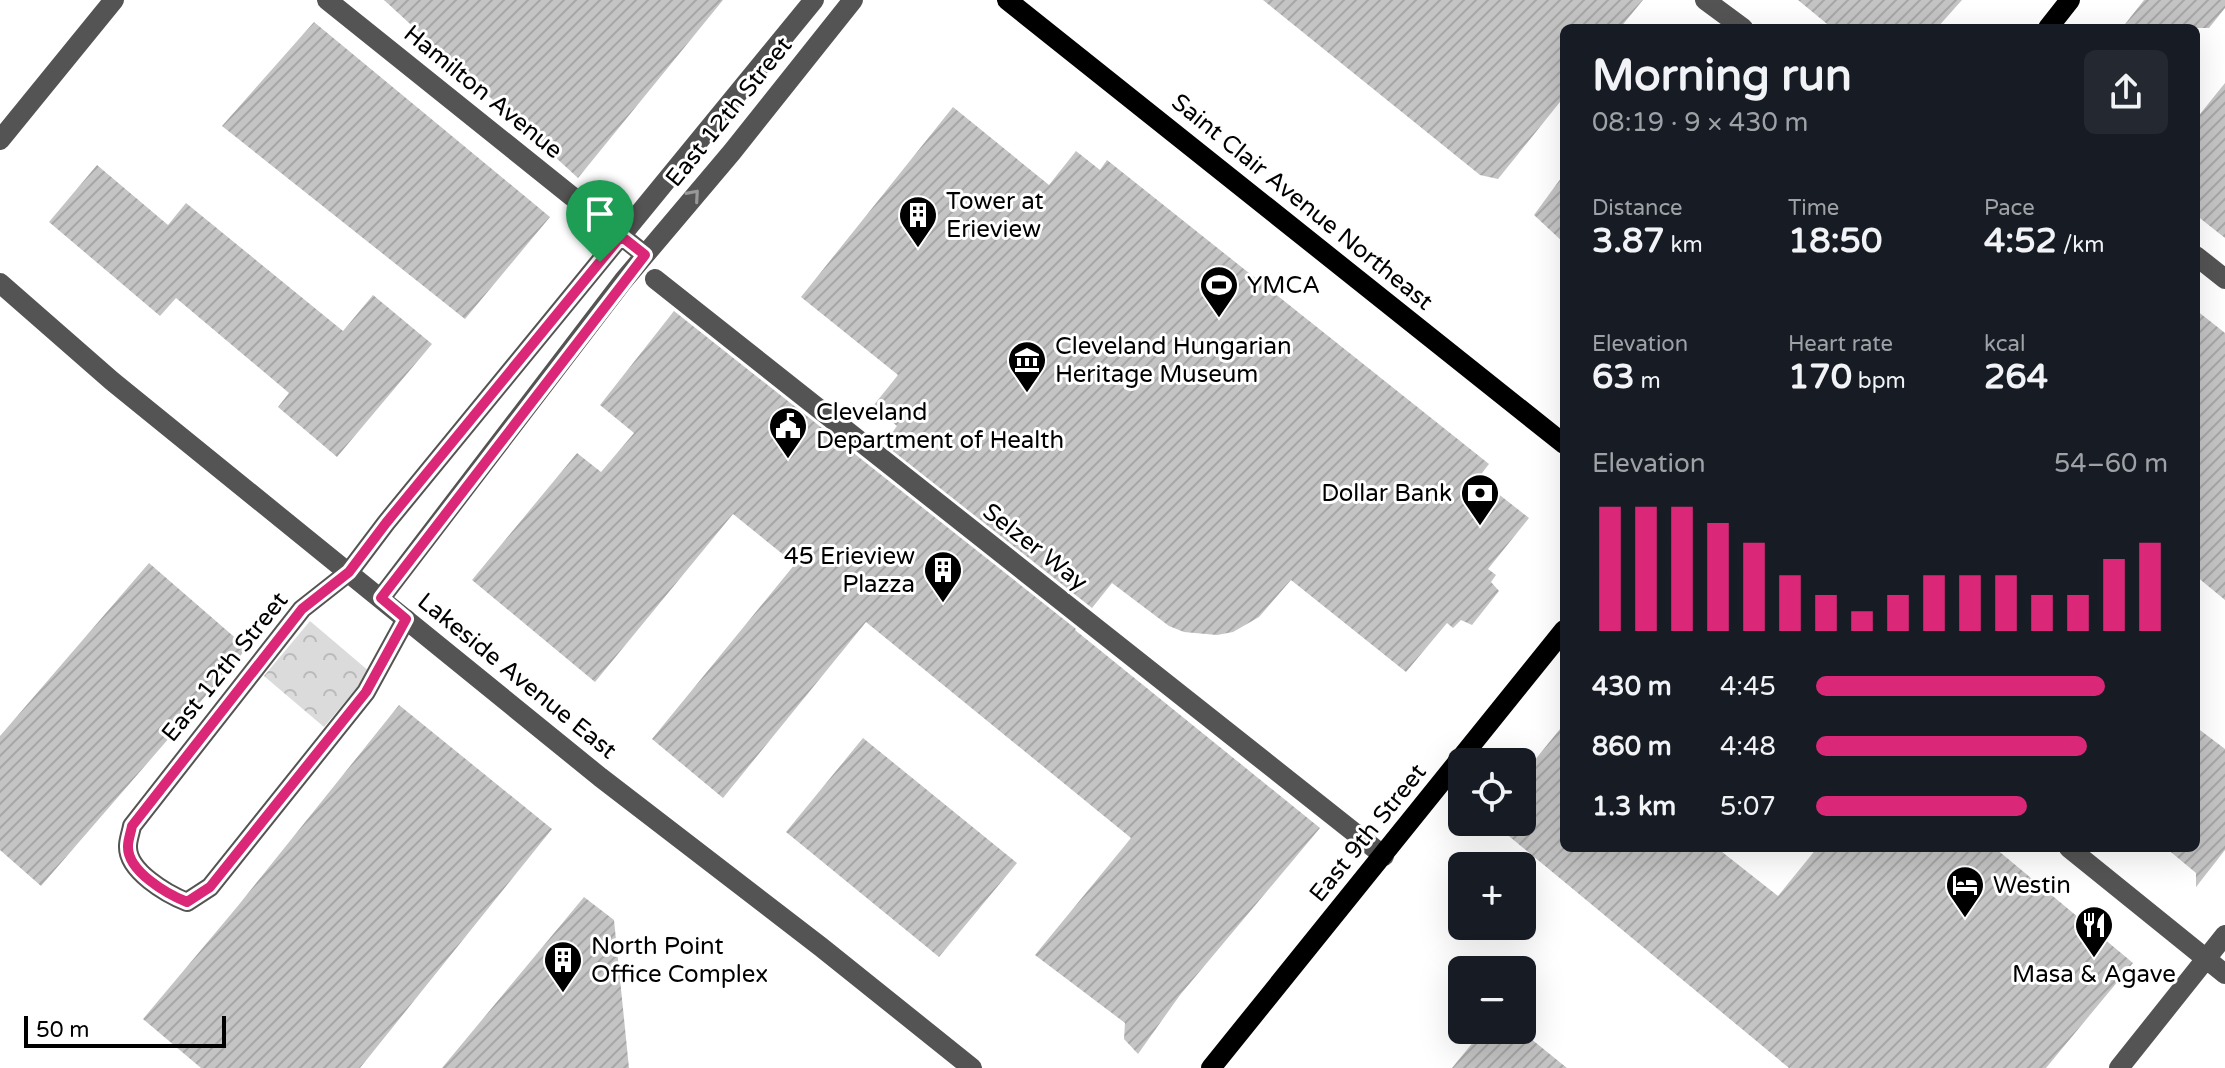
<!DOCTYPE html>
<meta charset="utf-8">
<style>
:root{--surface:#171b24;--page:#242831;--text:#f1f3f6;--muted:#9ea1a6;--accent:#db2777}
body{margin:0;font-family:"Varela Round",sans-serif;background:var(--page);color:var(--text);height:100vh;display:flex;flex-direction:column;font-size:30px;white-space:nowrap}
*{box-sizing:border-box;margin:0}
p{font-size:26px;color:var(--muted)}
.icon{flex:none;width:44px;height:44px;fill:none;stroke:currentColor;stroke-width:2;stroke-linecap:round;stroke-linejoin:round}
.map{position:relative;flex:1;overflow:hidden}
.side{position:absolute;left:1560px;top:24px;width:640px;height:828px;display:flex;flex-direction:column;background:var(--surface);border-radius:12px;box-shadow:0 8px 32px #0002}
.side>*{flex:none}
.buttons{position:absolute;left:1448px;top:748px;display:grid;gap:16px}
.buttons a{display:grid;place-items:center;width:88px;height:88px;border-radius:12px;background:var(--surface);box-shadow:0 8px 32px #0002;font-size:40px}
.scale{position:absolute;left:24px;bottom:20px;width:202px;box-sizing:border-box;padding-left:8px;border:4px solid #000;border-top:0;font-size:22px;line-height:28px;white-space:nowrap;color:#000;-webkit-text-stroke:6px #fff;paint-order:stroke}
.pin{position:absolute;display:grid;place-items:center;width:68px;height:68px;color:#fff;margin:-82px -34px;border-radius:50% 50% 50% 0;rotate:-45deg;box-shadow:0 0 8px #0007}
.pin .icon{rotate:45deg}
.round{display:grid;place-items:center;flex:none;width:84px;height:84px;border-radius:12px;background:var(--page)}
.summary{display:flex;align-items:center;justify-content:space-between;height:136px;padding:0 32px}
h1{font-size:44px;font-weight:800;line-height:60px}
.stats{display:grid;grid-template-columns:repeat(3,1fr);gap:12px;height:136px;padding:8px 32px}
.stats div{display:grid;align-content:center}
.stats b{font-size:34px;font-weight:800}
.stats small{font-size:22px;font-weight:400}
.stats p{font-size:22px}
.chart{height:224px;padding:16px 32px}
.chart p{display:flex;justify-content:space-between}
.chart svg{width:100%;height:144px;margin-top:8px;stroke:var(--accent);stroke-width:6}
ul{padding:0 32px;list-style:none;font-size:26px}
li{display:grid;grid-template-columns:128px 96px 1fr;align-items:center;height:60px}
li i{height:20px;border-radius:10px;background:var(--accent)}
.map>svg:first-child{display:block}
.forest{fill:url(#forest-crowns)}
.building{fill:url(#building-hatch)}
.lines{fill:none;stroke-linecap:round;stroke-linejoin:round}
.minor{stroke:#545454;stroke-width:20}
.major{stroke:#000;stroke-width:20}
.oneway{stroke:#989898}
.route-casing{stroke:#fff;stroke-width:16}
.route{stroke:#db2777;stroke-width:10}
.labels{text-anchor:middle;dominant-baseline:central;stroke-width:6;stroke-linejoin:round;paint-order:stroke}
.street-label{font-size:24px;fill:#000;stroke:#fff}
.poi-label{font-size:24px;fill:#000;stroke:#fff;text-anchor:start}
</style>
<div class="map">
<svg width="2225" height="1068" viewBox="0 0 2225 1068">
<defs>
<pattern id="forest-crowns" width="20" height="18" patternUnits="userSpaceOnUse" patternTransform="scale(2)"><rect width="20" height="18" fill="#dbdbdb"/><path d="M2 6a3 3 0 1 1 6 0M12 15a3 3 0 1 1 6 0" fill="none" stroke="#bababa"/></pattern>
<pattern id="building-hatch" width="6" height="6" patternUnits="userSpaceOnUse" patternTransform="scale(2)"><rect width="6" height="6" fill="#c4c4c4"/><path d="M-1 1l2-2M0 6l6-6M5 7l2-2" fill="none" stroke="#a7a7a7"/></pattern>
</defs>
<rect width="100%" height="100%" fill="#fff"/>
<path class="forest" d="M 310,621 L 370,672 L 324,727 L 264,676 Z"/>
<path class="building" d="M 384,0 L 723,0 L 578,178 Z
M 1263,0 L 1643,0 L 1620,28 L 1564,28 L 1564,97 L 1498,179 L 1480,175 Z
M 1798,0 L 1962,0 L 1937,28 L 1832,28 Z
M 2144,0 L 2225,0 L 2225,8 L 2209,28 L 2122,28 Z
M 314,22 L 550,217 L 465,319 L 222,126 Z
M 2225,83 L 2225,238 L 2196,215 L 2196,119 Z
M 953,107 L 1049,185 L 1076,151 L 1100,170 L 1107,160 L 1489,464 L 1478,478 L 1529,518 L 1488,569 L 1496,575 L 1491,582 L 1499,591 L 1472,625 L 1461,620 L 1453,628 L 1447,623 L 1406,672 L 1291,580 L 1259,617 L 1233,632 L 1217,635 L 1184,632 L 1169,626 L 1112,583 L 1092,608 L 884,444 L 897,426 L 873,406 L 898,375 L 801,297 Z
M 97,165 L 168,225 L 186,203 L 343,331 L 373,295 L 432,344 L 337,457 L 278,407 L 289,393 L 176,298 L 160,316 L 49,222 Z
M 1564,174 L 1564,243 L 1534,215 Z
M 2196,310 L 2225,333 L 2225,600 L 2196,576 Z
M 674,311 L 1076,629 L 1075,630 L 1320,828 L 1180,995 L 1138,1054 L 1124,1039 L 1125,1023 L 1035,955 L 1131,838 L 866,622 L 723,798 L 652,739 L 795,564 L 733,514 L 595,682 L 472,580 L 577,453 L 601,472 L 634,433 L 600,405 Z
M 149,563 L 247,648 L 41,886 L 0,850 L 0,736 Z
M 399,705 L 552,829 L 360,1068 L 201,1068 L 143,1019 L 237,907 Z
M 1564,724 L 1564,848 L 1717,848 L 1778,896 L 1817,848 L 1995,848 L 2133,963 L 2046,1068 L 1789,1068 L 1492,822 L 1522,822 L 1522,776 Z
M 2196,727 L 2225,749 L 2225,850 L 2196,887 L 2196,873 L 2166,848 L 2196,848 Z
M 863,738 L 1017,863 L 939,957 L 786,832 Z
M 584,897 L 614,920 L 629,1068 L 442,1068 Z
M 1483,1030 L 1520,1030 L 1567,1068 L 1452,1068 Z"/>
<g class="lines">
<path class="minor" d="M 327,0 L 645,255
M 1705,0 L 1743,28
M 0,140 L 114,0
M 2196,256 L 2225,279
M 655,279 L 1384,856
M 0,283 L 112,381 L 600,777 L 821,947 L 972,1068
M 381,598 L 623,281 L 732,152 L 853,0
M 406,619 L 366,692 L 210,887 L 187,902 C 167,894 127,871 128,846 C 128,840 131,832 132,826 L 302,609 L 349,572 L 386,523 L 814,0
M 2069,848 L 2225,974
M 2119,1068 L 2225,935"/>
<path class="major" d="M 1007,0 L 1564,444
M 2048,28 L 2070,0
M 1211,1068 L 1564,630"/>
</g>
<defs><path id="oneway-chevron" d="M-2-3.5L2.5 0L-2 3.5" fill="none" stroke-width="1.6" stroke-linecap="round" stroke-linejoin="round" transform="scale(2)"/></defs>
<use class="oneway" href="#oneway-chevron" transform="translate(694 195) rotate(-49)"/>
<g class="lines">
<defs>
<path id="route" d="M 621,236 L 645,255 L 381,598 L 406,619 L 366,692 L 210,887 L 187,902 C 167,894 127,871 128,846 C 128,840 131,832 132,826 L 302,609 L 349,572 L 386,523 Z"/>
</defs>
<use href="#route" class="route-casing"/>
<use href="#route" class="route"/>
</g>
<defs>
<symbol id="building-pin" viewBox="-11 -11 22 30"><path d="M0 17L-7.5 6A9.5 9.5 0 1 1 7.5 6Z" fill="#000" stroke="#fff"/><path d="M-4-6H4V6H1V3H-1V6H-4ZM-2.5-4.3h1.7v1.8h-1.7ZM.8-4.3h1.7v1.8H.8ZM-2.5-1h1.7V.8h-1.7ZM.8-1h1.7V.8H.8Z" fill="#fff"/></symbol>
<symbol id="stadium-pin" viewBox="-11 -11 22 30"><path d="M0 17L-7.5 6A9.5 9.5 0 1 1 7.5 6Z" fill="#000" stroke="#fff"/><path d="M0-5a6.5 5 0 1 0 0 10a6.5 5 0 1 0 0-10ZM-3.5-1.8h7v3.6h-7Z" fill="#fff"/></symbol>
<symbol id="museum-pin" viewBox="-11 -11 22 30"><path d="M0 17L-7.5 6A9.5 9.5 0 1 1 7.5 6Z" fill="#000" stroke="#fff"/><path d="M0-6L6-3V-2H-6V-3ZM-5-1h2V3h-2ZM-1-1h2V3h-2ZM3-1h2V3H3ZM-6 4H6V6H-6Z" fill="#fff"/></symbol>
<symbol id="civic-pin" viewBox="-11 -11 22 30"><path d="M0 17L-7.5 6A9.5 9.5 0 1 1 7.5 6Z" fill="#000" stroke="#fff"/><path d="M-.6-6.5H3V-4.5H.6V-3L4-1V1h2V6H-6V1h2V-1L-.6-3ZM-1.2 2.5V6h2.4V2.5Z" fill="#fff"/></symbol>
<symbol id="bank-pin" viewBox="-11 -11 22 30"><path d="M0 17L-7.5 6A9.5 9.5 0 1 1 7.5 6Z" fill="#000" stroke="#fff"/><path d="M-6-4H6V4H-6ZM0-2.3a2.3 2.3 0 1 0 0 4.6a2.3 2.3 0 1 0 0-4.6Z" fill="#fff"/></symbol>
<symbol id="hotel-pin" viewBox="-11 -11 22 30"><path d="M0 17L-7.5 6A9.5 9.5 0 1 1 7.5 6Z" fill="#000" stroke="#fff"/><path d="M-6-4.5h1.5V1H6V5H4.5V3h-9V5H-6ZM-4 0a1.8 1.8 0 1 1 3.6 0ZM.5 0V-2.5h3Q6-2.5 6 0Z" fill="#fff"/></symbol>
<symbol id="restaurant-pin" viewBox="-11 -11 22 30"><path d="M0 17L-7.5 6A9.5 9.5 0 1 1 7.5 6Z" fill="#000" stroke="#fff"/><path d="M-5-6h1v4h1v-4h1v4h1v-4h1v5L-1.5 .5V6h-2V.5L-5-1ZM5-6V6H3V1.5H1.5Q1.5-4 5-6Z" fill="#fff"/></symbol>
</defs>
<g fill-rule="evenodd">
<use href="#building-pin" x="896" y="193" width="44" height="60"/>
<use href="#stadium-pin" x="1197" y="263" width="44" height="60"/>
<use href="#museum-pin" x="1005" y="338" width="44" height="60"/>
<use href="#civic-pin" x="766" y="404" width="44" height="60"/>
<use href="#bank-pin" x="1458" y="471" width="44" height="60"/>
<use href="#building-pin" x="921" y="548" width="44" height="60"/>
<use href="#hotel-pin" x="1943" y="863" width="44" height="60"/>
<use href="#restaurant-pin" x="2072" y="903" width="44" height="60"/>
<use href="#building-pin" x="541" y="938" width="44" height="60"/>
</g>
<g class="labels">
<g class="street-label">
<text transform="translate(483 92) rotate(39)">Hamilton Avenue</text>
<text transform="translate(729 112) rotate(-51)">East 12th Street</text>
<text transform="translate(1302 202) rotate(39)">Saint Clair Avenue Northeast</text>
<text transform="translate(1035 547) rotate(38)">Selzer Way</text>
<text transform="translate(225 667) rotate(-51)">East 12th Street</text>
<text transform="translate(517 676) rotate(39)">Lakeside Avenue East</text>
<text transform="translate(1368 833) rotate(-51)">East 9th Street</text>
</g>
<g class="poi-label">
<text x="946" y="201">Tower at<tspan x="946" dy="28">Erieview</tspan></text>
<text x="1247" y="285">YMCA</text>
<text x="1055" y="346">Cleveland Hungarian<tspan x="1055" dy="28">Heritage Museum</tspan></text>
<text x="816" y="412">Cleveland<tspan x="816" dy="28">Department of Health</tspan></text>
<text x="1452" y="493" text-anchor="end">Dollar Bank</text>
<text x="915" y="556" text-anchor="end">45 Erieview<tspan x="915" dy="28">Plazza</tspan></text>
<text x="1993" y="885">Westin</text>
<text x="591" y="946">North Point<tspan x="591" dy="28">Office Complex</tspan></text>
<text x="2094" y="974" text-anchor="middle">Masa &amp; Agave</text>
</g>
</g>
</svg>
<div class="buttons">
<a><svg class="icon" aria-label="locate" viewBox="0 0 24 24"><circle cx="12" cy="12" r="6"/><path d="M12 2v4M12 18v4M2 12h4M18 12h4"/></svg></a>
<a>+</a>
<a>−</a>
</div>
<div class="scale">50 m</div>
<div class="pin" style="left:600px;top:262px;background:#1e9e55"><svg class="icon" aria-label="arrive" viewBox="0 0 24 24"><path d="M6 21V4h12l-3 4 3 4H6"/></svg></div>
<section class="side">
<div class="summary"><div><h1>Morning run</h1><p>08:19 · 9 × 430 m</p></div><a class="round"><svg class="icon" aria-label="share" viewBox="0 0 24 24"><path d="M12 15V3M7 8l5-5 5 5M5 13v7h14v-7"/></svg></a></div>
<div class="stats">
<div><p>Distance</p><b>3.87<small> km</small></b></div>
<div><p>Time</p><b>18:50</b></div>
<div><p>Pace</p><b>4:52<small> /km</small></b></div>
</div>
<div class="stats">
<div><p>Elevation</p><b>63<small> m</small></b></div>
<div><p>Heart rate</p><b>170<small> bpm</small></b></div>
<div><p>kcal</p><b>264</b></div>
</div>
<div class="chart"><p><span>Elevation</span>54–60 m</p>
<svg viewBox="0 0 160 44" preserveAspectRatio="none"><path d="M5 44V6M15 44V6M25 44V6M35 44V11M45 44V17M55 44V27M65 44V33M75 44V38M85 44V33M95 44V27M105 44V27M115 44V27M125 44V33M135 44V33M145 44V22M155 44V17"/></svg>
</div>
<ul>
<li><b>430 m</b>4:45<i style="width:82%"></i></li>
<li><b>860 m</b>4:48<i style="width:77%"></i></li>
<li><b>1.3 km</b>5:07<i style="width:60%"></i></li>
</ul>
</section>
</div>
